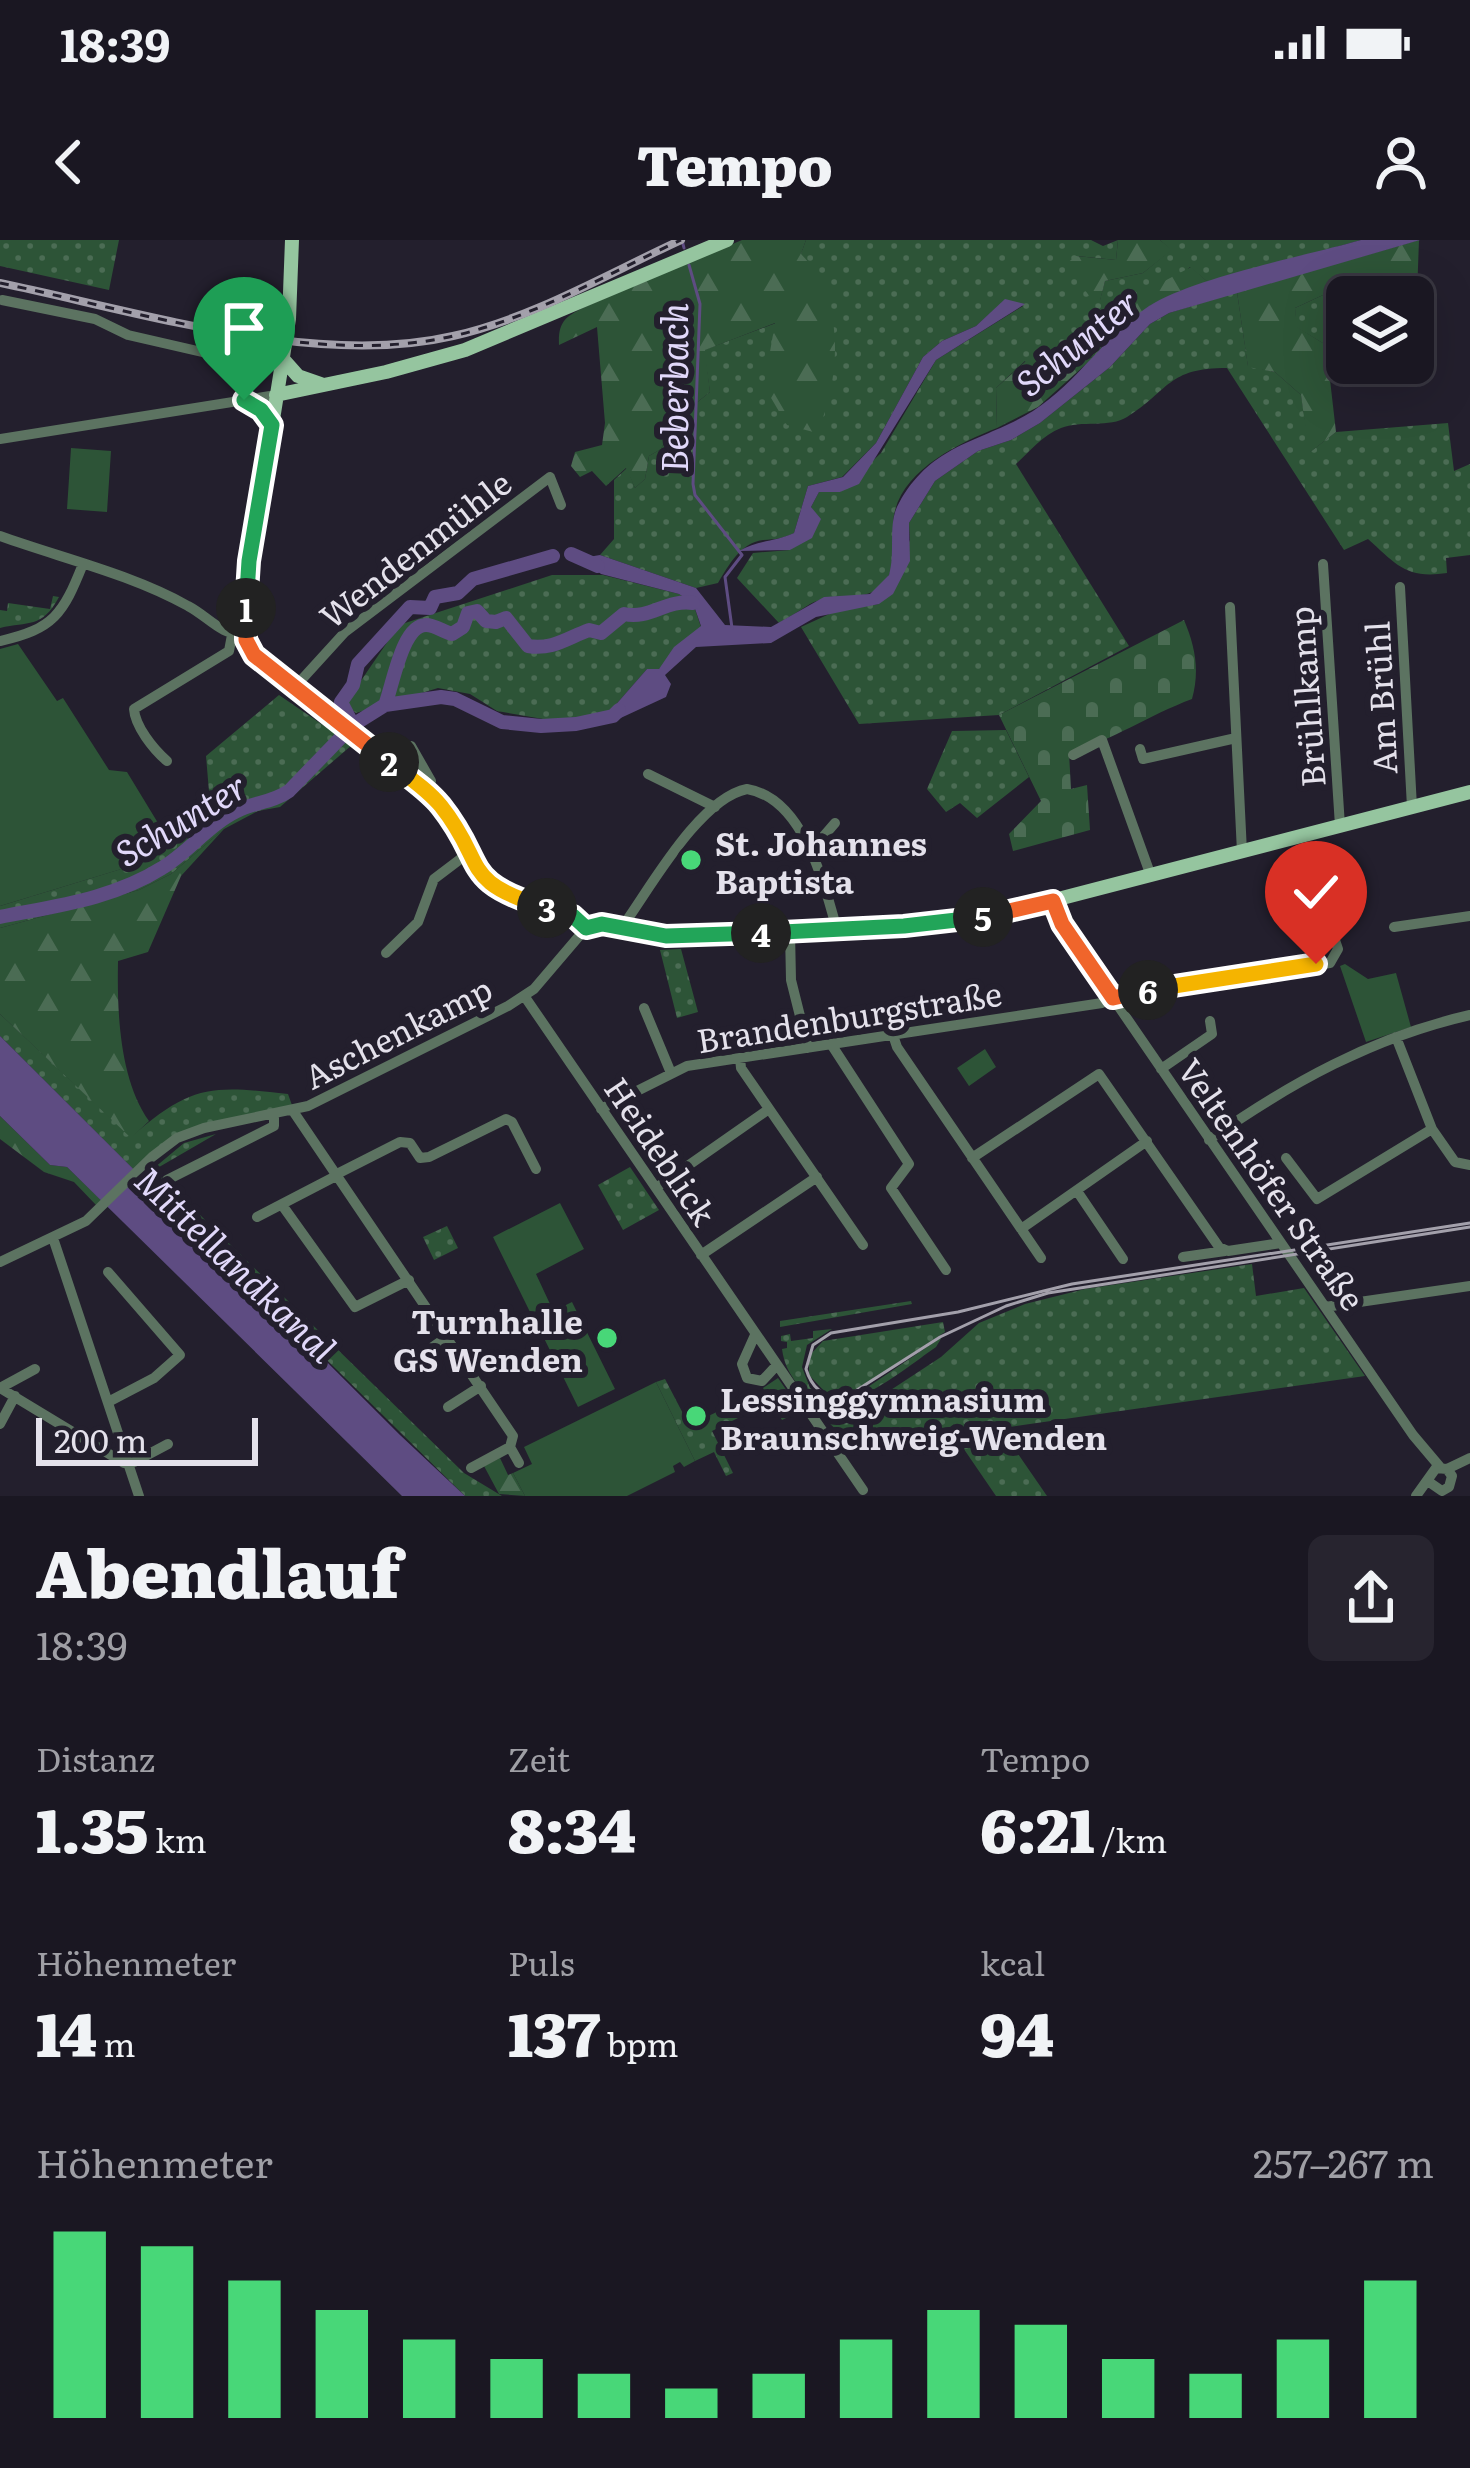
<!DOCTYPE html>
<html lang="de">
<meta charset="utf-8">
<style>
:root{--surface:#1a1722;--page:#27242f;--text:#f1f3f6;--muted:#9f9fa5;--line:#383640;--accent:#48d778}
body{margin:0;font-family:Literata,serif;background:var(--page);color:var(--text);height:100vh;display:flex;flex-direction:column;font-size:45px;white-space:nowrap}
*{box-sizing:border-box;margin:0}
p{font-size:39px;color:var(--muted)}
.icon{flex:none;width:66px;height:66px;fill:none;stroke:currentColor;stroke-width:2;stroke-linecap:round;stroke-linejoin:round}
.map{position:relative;height:1256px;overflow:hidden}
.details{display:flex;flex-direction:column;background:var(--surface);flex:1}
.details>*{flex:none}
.controls{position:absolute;left:1326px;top:36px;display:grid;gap:24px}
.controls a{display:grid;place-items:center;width:108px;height:108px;border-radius:18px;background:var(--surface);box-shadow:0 12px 48px #0002,0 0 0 3px var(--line);font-size:60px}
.scale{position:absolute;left:36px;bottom:30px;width:222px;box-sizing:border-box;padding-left:12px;border:6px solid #e4e1eb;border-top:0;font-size:33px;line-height:42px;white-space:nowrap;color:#e4e1eb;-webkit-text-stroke:9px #231f2d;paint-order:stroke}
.pin{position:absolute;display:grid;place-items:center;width:102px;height:102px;color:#fff;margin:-123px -51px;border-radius:50% 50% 50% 0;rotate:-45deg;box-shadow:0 0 12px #0007}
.pin .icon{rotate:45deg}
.km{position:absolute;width:60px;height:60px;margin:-30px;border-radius:50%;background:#222;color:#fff;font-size:33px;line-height:60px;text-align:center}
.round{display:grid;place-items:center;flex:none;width:126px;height:126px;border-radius:18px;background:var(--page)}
.summary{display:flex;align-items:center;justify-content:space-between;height:204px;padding:0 36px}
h1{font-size:66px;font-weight:800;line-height:90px}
.figures{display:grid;grid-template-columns:repeat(3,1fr);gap:18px;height:204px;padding:12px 36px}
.figures div{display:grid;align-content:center}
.figures b{font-size:60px;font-weight:800}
.figures small{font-size:33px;font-weight:400}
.figures p{font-size:33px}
.chart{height:336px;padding:24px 36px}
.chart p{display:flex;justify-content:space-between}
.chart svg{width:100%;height:216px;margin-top:12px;stroke:var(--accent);stroke-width:6}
.status{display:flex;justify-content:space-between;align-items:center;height:84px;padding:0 60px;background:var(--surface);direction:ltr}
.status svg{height:33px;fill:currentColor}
header{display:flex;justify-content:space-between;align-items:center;height:156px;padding:0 36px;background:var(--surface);font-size:54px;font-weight:800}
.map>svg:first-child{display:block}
.grass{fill:url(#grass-dots)}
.forest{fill:url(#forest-firs)}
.cemetery{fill:url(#cemetery-stones)}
.park{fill:#2d5437}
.water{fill:#5e4c82}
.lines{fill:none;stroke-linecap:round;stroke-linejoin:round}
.stream{stroke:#5e4c82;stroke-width:3}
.river{stroke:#5e4c82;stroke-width:14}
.minor{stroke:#5c7361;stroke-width:10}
.major{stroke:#95c59f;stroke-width:14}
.tram{stroke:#a3a0ab;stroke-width:3}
.rail-casing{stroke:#a3a0ab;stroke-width:8}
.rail{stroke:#231f2d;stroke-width:3;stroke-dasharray:9;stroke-linecap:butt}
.split-1-casing{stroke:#fff;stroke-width:24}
.split-2-casing{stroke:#fff;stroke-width:24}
.split-3-casing{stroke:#fff;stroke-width:24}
.split-4-casing{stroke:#fff;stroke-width:24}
.split-5-casing{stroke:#fff;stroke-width:24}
.split-6-casing{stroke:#fff;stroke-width:24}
.split-7-casing{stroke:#fff;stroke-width:24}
.split-1{stroke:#22a559;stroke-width:15}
.split-2{stroke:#f0652b;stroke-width:15}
.split-3{stroke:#f5b400;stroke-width:15}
.split-4{stroke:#22a559;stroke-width:15}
.split-5{stroke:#22a559;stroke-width:15}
.split-6{stroke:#f0652b;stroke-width:15}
.split-7{stroke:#f5b400;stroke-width:15}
.poi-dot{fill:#48d778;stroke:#231f2d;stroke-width:4.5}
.labels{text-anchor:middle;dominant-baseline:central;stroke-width:12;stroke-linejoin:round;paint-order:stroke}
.street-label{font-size:33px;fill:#e4e1eb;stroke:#231f2d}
.poi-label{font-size:33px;font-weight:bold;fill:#e4e1eb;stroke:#231f2d;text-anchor:start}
.water-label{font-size:36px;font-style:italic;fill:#e1d8fa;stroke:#231f2d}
</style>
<div class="status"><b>18:39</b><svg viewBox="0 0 49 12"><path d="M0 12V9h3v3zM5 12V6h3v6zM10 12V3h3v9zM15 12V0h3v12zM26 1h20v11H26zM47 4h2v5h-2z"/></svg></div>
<header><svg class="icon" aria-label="back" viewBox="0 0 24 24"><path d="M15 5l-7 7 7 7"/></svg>Tempo<svg class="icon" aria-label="person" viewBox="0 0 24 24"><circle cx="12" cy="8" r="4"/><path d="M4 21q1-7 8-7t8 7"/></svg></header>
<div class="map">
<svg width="1470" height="1256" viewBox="0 0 1470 1256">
<defs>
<pattern id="grass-dots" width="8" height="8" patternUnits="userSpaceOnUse" patternTransform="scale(3)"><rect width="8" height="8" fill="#2d5437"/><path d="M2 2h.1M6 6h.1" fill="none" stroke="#4b6c54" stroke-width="1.8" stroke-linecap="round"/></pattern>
<pattern id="forest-firs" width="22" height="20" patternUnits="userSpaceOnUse" patternTransform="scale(3)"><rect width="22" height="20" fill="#2d5437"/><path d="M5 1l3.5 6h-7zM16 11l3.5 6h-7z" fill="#4b6c54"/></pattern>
<pattern id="cemetery-stones" width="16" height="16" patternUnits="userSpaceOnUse" patternTransform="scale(3)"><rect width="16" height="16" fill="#2d5437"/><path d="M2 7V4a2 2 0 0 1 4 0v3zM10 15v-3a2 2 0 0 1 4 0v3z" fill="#4b6c54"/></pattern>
</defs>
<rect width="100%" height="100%" fill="#231f2d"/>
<path class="grass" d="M 0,0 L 119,0 L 109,50 L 0,26 Z
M 806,0 L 1091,0 L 1103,6 L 1118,0 L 1116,20 L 1077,16 L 1100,60 L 1105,41 L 1143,33 L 1171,10 L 1160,0 L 1361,0 L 1209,43 L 1190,27 L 1109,98 L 1094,117 L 1068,123 L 1064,136 L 1053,146 L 1040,144 L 1025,121 L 996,148 L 997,188 C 959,203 902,230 894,275 C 890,298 901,327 881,346 C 862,364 831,352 810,364 C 800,370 790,377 779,383 L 737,338 L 753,313 L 790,310 L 814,274 L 811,267 L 819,252 L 840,252 L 881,213 L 936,120 L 1023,66 L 1005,60 L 976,86 L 942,101 L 923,117 L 876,203 L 842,237 L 808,246 L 794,293 C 782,299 776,299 763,300 C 740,303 729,325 718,343 L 696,348 L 600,315 L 614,299 L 614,240 L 627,228 L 635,248 L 645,239 L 649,216 L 661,209 L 675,180 L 710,152 L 704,110 L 776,83 Z
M 1382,35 L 1398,57 L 1347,57 L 1347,123 L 1393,123 L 1394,137 L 1332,142 L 1326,105 L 1296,87 L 1295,68 L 1336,49 Z
M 1237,52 L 1248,126 L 1275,132 L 1301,155 L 1310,212 L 1336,192 L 1448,183 L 1454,231 L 1470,224 L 1470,315 L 1446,318 L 1447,333 C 1406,339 1397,325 1368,299 L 1344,310 L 1227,128 C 1167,128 1170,150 1127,177 C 1110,188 1081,180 1061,188 C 1043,195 1030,211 1016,224 L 1129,406 L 999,475 L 859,484 L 801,387 L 838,370 L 879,364 L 910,300 L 909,283 L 935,241 L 978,211 L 1011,200 L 1040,183 L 1110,127 L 1150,84 L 1169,73 Z
M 552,335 L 603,335 L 679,354 L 693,363 L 701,387 L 659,429 L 647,429 L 605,477 L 612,482 L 543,479 L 497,471 L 470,454 L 438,448 L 356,473 L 345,464 L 399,385 Z
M 53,356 L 59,357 C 42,389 28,381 0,388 L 0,370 L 7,371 L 8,363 L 50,369 Z
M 279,455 L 352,505 L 280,567 L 258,571 L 224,589 L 171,634 L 139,650 L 0,688 L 0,666 L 144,622 L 211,575 L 206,516 Z
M 1006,490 L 1029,537 L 977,578 L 960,563 L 946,572 L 927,549 L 952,491 Z
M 681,709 L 698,772 L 677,778 L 660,710 Z
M 0,774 L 131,897 C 191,845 210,845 288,854 L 293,868 L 209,883 L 134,930 L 0,796 Z
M 216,894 L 154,930 L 464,1233 L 502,1256 L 465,1256 L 142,938 L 184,903 Z
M 630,927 L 659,970 L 623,990 L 598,945 Z
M 447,986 L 458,1008 L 434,1020 L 423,997 Z
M 1252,1024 L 1256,1056 L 1304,1048 L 1365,1136 L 856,1209 L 821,1175 L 871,1163 L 941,1117 L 979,1083 L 1025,1064 L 1085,1049 Z
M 911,1061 L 912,1064 L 780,1087 L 780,1081 Z
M 943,1082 L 945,1092 L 850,1154 L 827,1154 L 809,1135 L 809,1116 L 823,1101 Z
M 832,1089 L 807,1105 L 802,1127 L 810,1148 L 831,1160 L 856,1155 L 942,1097 L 936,1107 C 911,1124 837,1186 808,1160 C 803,1155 800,1149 797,1144 C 788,1131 784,1123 782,1109 L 787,1108 L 787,1102 L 781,1101 L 781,1096 L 790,1094 L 791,1101 L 813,1098 L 813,1091 Z
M 665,1139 L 689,1185 L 734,1164 L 740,1177 L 712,1191 L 733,1233 L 726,1236 L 714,1212 L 695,1221 L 656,1142 Z
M 1003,1192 L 1047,1256 L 996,1256 L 957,1199 Z"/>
<path class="forest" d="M 742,0 L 806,0 L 801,14 C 846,60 841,138 817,193 L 787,185 L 764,146 L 775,83 L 705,110 L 710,152 L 675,180 L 661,209 L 649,216 L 645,239 L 635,248 L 626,228 L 606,246 L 592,231 L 580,237 L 571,226 L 575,212 L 602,205 L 605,183 L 597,87 L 559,105 C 558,81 566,76 587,66 Z
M 1118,0 L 1160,0 L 1172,10 L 1143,33 L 1105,41 L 1100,61 L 1090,57 L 1066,24 L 1076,16 L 1116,20 Z
M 1419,0 L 1416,81 L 1413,57 L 1398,57 L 1382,35 L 1336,49 L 1295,68 L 1297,87 L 1326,105 L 1336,192 L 1309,213 L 1301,155 L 1275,132 L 1248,127 L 1237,52 Z
M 1191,27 L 1209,43 L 1151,65 L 1109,98 L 1136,56 Z
M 1094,117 L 1038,167 L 997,188 L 996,148 L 1026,121 L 1040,144 L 1053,146 L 1063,137 L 1060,126 Z
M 224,589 L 181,636 L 148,712 L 118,721 C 117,770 119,839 149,881 L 131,898 L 0,774 L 0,688 L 139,650 L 171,634 Z
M 0,876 L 50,925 L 67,927 L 102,961 L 97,966 L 74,942 L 44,932 L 0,899 Z
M 778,1138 L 801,1171 L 782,1180 L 763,1148 Z
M 500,1218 L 508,1235 L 513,1233 L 525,1256 L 499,1254 L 484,1226 Z"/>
<path class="cemetery" d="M 1184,380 C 1195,406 1200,430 1192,459 C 1149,475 1113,500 1069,513 L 1071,549 L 1087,545 L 1090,590 L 1013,611 L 1009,594 L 1041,561 L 999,475 Z"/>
<path class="park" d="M 71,208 L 111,211 L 107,272 L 67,269 Z
M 18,404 L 57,461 L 63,458 L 109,530 L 127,532 L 158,583 L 130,600 L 138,624 L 0,666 L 0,409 Z
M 1345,724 L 1368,739 L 1396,733 L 1411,787 L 1366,802 L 1340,726 Z
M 985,809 L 996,827 L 969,846 L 957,828 Z
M 560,963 L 584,1009 L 536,1034 L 550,1064 L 531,1074 L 493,997 Z
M 572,1062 L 615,1149 L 578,1167 L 535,1080 Z
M 656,1142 L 695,1221 L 684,1227 L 680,1222 L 673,1226 L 675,1232 L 627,1256 L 525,1256 L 513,1233 L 532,1224 L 524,1207 Z"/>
<path class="water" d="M 1361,0 L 1420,0 L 1169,73 L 1150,84 L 1110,127 L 1040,183 L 1011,200 L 978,211 L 935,241 L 909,283 L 910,321 L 893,354 L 879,364 L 816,377 L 771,403 L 696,407 L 665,435 L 671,444 L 666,457 L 612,482 L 605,477 L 647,429 L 659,429 L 674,407 L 701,386 L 693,363 L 679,354 L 601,334 L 582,318 L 600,315 L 696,348 L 725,385 L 771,387 L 824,357 L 870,354 L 889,335 C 896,312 887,283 899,263 C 933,202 981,203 1033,171 C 1078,142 1105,95 1149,66 C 1195,37 1305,16 1361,0 Z
M 1005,59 L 1025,64 L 936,120 L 859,244 L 840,252 L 819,252 L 811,267 L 821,279 L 812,298 L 790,310 L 739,311 C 758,300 775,302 794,293 L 808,246 L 843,237 L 876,203 L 923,117 L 942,101 L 976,86 Z
M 0,796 L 400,1195 L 465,1256 L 402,1256 L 67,927 L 50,925 L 0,876 Z"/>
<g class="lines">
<path class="stream" d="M 682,0 L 684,8
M 689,25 L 700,64 L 693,244 L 695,255 L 742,315 L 725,337 L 732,388"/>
<path class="river" d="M 571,314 L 598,326
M 385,465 C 393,445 402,385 426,385 C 435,385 444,392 452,394 L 463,387 L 468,373 L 477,371 L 486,381 L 496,382 L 506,378 L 528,406 C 553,410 567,398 589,390 L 601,393 L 624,374 C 650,380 666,359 693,363
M 353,485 L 341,462 L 353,445 L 358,424 L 410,367 L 430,368 L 435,357 L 458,353 L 473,339 L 553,316
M 0,677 C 55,666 113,659 162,628 C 189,612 208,585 237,571 C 254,562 272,563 289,551 L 353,485 L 385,465 L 441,457 L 455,459 L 502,482 L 541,486 L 576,484 L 613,476 L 619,470"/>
<path class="minor" d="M 2,60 L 95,79 L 128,95 L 202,112 L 282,122
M 0,199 L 276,155
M 0,296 C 61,318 131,334 188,366 C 209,377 220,395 245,395
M 1323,324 L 1340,586
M 1400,347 L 1412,567
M 1230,367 L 1242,612
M 0,401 C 54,389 63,374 83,324
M 294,448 L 345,392 L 550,237 L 561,265
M 411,506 L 431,541 L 427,552
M 1140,509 L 1143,519 L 1236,498
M 1073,515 L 1102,500 L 1151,636
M 167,521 C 153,509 135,486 134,469 L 229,411 L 232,395
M 648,534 L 715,567
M 810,612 L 835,583
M 1053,661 L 1062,684 L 1413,1195 L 1440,1227
M 627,680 C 653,643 701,558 747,549 C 803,558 824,643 837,690
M 1394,687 L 1470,676
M 790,692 L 791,740 L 808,808
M 386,713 L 418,682 L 434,639 L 467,614
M 525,757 L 863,1250
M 644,768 L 671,833
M 893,795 L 897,807 L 1041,1018
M 1396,797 L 1432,889 L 1455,922 L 1470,925
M 831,804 L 909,924 L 891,948 L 946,1030
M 740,818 L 741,828 L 863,1005
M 1161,829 L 1212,794 L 1210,781
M 601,869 L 687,826 L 1102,763 L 1122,754 L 1330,723 L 1338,709 L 1326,673
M 293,871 L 513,1196 L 510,1207 L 471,1228
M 1209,900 C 1290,843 1373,797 1470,775
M 972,918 L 1099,834 L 1219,1007 L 1228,1011 L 1281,1003
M 1286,918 L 1317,959 L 1432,889
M 335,935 L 400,902 L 410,903 L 420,918 L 429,917 L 506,879 L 512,882 L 536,929
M 167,940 L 274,886 L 274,876
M 656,948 L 769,869
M 1077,951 L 1123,1019
M 282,965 L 355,1067 L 409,1040
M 257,977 L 336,936
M 1021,989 L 1147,901
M 53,998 L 139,1256
M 701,1015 L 817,937
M 1183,1017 L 1225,1011
M 0,1022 L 86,981 L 152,917 L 177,898 L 204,888 L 308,866 L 508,766 L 534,749 L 586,688
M 108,1032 L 180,1115 L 154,1138 L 110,1161
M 1325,1067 L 1470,1046
M 755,1095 L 742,1124 L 747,1138 L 762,1141 L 776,1126
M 402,1128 L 447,1097
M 0,1148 L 124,1223 L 134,1222 L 168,1204
M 0,1148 L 35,1129
M 448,1167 L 481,1146
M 0,1184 L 15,1156
M 510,1207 L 519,1223
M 1447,1229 L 1470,1218
M 1416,1256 L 1436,1228 L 1447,1229 L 1452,1236 L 1449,1247 L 1442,1251 L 1429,1242"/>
<path class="major" d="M 292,0 L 289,79 L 247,343 L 246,400 L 258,419 L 433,558 L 450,580 L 475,627 L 492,646 L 510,656 L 573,676 L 586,688 C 606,680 658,696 685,696 C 792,695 912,694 1016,670 L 1470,552
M 282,118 L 298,136 L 321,144
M 276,155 L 386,132 L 465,110 L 727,0"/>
<path class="tram" d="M 1470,983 L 1072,1044 L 958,1072 L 831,1093 L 813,1105 L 806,1129 C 812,1149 825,1159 846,1157 L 940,1097 L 1006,1066 L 1048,1053 L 1470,987"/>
<defs>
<path id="rail" d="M 0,43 C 136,71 316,128 453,96 C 533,78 607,34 681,0"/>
</defs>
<use href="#rail" class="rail-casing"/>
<use href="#rail" class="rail"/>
</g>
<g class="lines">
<defs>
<path id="split-1" d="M 244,160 L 261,170 L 272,185 L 249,321 L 246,368"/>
<path id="split-2" d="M 246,368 L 246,400 L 254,415 L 389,522"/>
<path id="split-3" d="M 389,522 C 407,536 427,549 441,566 C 488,625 458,641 547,668"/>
<path id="split-4" d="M 547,668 L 573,676 L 586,688 L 602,684 L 666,696 L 761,693"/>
<path id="split-5" d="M 761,693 L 904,686 L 983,677"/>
<path id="split-6" d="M 983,677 L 1053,661 L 1062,684 L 1113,758 L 1148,750"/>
<path id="split-7" d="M 1148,750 L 1316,724"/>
</defs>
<use href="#split-1" class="split-1-casing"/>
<use href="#split-2" class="split-2-casing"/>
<use href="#split-3" class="split-3-casing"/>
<use href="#split-4" class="split-4-casing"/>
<use href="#split-5" class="split-5-casing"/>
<use href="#split-6" class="split-6-casing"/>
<use href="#split-7" class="split-7-casing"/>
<use href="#split-1" class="split-1"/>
<use href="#split-2" class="split-2"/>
<use href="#split-3" class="split-3"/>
<use href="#split-4" class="split-4"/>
<use href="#split-5" class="split-5"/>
<use href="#split-6" class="split-6"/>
<use href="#split-7" class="split-7"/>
</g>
<g class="poi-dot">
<circle cx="691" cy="620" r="12"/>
<circle cx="607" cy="1098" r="12"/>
<circle cx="696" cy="1176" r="12"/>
</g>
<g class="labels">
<g class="street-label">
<text transform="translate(414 308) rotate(-38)">Wendenmühle</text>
<text transform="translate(1305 457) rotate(-94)">Brühlkamp</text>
<text transform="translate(1379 458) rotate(-93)">Am Brühl</text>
<text transform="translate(849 775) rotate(-9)">Brandenburgstraße</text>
<text transform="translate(397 791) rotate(-27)">Aschenkamp</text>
<text transform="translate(662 910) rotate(56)">Heideblick</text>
<text transform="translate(1273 943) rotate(55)">Veltenhöfer Straße</text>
</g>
<g class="poi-label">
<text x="715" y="601">St. Johannes<tspan x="715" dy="38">Baptista</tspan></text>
<text x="583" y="1079" text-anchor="end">Turnhalle<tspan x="583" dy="38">GS Wenden</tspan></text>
<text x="720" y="1157">Lessinggymnasium<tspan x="720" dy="38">Braunschweig-Wenden</tspan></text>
</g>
<g class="water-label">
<text transform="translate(1076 101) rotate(-39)">Schunter</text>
<text transform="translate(672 148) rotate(-90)">Beberbach</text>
<text transform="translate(180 578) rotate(-31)">Schunter</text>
<text transform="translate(237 1023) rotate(44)">Mittellandkanal</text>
</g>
</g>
</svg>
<div class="controls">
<a><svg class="icon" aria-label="layers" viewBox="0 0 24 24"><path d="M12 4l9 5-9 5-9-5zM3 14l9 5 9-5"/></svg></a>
</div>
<div class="scale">200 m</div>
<div class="pin" style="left:244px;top:160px;background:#1e9e55"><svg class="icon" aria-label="arrive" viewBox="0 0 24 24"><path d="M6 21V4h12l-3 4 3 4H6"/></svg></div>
<div class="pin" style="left:1316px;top:724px;background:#d93025"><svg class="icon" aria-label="check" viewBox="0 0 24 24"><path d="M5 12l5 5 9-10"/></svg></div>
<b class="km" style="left:246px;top:368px">1</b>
<b class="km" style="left:389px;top:522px">2</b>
<b class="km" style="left:547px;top:668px">3</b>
<b class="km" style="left:761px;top:693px">4</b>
<b class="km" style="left:983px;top:677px">5</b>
<b class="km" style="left:1148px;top:750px">6</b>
</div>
<section class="details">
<div class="summary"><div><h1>Abendlauf</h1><p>18:39</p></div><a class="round"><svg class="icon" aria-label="share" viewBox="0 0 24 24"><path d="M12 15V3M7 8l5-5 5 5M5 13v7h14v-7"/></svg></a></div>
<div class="figures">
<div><p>Distanz</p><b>1.35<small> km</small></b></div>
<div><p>Zeit</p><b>8:34</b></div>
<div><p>Tempo</p><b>6:21<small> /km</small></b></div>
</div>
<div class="figures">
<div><p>Höhenmeter</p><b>14<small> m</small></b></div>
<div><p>Puls</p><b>137<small> bpm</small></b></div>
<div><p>kcal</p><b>94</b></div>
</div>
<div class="chart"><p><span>Höhenmeter</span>257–267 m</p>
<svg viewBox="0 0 160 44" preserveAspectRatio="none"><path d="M5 44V6M15 44V9M25 44V16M35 44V22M45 44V28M55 44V32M65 44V35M75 44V38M85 44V35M95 44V28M105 44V22M115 44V25M125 44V32M135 44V35M145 44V28M155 44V16"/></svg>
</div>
</section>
